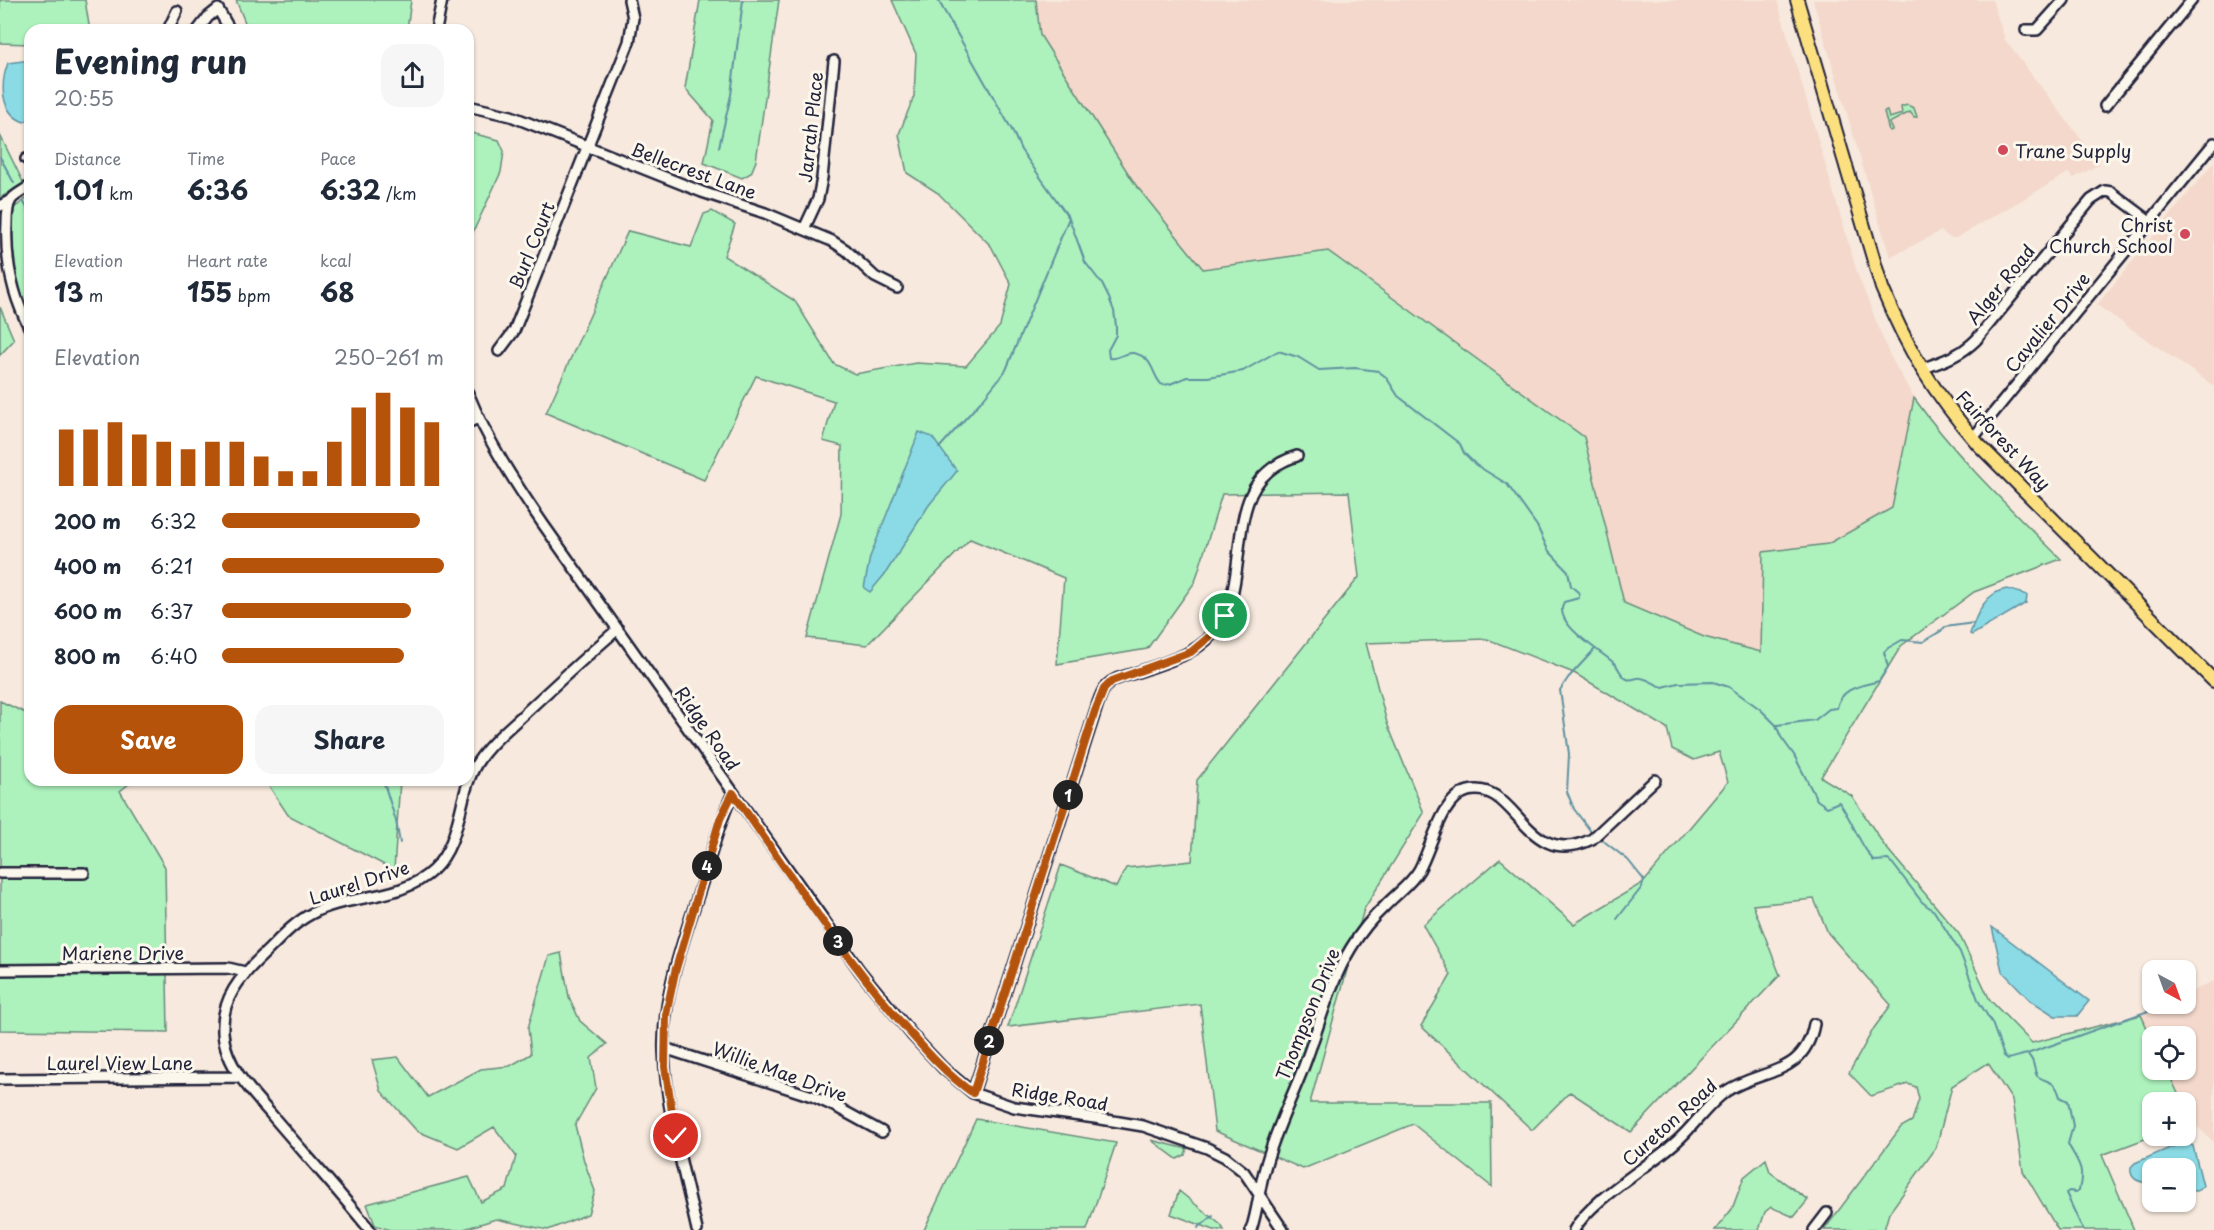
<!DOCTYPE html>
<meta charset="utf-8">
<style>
:root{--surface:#fff;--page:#f6f6f7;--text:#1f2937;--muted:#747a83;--accent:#b45309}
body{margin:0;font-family:"Playpen Sans",sans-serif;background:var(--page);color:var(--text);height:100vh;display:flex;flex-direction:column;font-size:22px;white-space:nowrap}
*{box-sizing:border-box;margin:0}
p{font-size:20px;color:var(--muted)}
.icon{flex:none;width:33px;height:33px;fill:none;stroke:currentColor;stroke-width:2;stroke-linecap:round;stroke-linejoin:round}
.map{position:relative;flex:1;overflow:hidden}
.sheet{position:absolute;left:24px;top:24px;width:450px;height:762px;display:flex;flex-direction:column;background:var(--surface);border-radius:18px;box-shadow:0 2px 4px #0004}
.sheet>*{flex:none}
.needle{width:39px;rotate:139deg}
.tools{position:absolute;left:2142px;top:960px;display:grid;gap:12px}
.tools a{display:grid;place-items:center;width:54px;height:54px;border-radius:12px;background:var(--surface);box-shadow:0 2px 4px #0004;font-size:30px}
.pin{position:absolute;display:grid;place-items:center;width:51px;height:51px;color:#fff;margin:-26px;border:3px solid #fff;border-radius:50%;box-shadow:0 2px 6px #0007}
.km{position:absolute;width:30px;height:30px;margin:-15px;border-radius:50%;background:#222;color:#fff;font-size:16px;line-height:30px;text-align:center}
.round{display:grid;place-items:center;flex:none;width:63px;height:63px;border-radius:18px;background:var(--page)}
.head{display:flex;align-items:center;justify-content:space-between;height:102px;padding:0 30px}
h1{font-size:33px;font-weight:700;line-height:45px}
.stats{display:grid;grid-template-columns:repeat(3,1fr);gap:9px;height:102px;padding:6px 30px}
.stats div{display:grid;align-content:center}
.stats b{font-size:26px;font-weight:700}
.stats small{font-size:16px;font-weight:400}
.stats p{font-size:16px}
.chart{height:168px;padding:12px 30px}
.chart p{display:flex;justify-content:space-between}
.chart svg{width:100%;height:108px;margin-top:6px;stroke:var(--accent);stroke-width:6}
.button{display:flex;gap:12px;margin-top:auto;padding:12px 30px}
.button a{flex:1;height:69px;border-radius:18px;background:var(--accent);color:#fff;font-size:24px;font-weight:700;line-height:69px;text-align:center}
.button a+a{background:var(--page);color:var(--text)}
ul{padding:0 30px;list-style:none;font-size:20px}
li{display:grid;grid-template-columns:96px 72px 1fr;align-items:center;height:45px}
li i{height:15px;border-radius:8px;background:var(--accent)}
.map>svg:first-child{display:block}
.built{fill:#f3d8cb}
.green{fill:#adf1bc;stroke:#688a7c;stroke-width:1.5}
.water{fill:#8adbe5;stroke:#6091a1;stroke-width:1.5}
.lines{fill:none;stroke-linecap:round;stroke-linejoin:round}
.stream{stroke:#6091a1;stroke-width:2}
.minor-casing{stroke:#22223b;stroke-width:14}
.major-casing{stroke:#22223b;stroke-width:16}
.minor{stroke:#fbf7ec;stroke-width:9}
.major{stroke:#fce080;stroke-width:12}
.route-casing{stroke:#fff;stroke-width:12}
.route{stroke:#b45309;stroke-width:8}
.poi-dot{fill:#d1495b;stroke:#fbf7ec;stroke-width:2}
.labels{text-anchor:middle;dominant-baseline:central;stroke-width:6;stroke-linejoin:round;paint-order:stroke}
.street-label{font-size:18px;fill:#22223b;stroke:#fbf7ec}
.poi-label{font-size:18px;fill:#22223b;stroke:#fbf7ec;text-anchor:start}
</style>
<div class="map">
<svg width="2214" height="1230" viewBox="0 0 2214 1230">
<rect width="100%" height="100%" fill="#f7e9dd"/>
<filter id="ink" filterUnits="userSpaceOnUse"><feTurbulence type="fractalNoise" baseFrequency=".0167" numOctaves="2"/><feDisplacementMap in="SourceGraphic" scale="12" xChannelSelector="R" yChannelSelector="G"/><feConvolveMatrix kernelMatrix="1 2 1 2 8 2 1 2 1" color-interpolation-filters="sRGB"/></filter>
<g filter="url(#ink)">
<path class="built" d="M 1036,0 L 1777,0 L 1858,276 L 1890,356 L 1914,398 L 1892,508 L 1828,544 L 1763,552 L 1761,652 L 1704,637 L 1624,603 L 1584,437 L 1328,251 L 1203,270 L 1135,184 L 1040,35 Z
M 1813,0 L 1992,0 L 2005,40 L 2100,164 L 2074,178 L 2068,173 L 1956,238 L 1948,237 L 1941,231 L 1890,257 Z
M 2214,162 L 2214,386 L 2097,305 Z
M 2214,981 L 2214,1142 L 2191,1121 L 2186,1109 L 2186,1102 L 2182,1102 L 2167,1070 L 2186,1070 L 2186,1036 L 2152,1036 L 2152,1039 L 2141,1015 L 2166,1004 L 2186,1004 L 2186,994 Z"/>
<path class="green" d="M 0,0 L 85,0 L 89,25 L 84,30 L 30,30 L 30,44 L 0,43 Z
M 236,0 L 411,0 L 407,30 L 248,30 Z
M 700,0 L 779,0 L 756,161 L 751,173 L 742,178 L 704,163 L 713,120 L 685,88 Z
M 892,0 L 1036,0 L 1040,35 L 1135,184 L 1203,269 L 1328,251 L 1584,437 L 1624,603 L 1704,637 L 1761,652 L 1763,552 L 1828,544 L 1892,508 L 1914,398 C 1957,458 2009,507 2061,559 L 1974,592 L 1901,646 L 1821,777 L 1852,796 L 1884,845 L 1959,934 L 1990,1000 L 2032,1043 L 2141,1015 L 2152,1039 L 2152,1070 L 2167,1070 L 2182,1102 L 2152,1102 L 2153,1136 L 2102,1155 L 2134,1230 L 2058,1230 L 2023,1171 L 2012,1100 L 1988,1063 L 1952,1086 L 1936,1148 L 1889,1213 L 1884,1230 L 1824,1230 L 1901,1127 L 1912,1121 L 1919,1099 L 1916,1087 L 1908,1084 L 1871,1096 L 1849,1073 L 1874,1028 L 1891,1005 L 1828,933 L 1814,899 L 1753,905 L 1780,975 L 1631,1132 L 1570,1092 L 1532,1130 L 1421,1026 L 1451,975 L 1423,925 L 1500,859 L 1574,924 L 1644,882 L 1728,782 L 1719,752 L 1694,760 L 1672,749 L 1667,728 L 1574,673 L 1487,639 L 1366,643 L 1387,723 L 1424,813 L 1364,909 L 1310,1103 L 1491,1103 L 1492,1187 L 1413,1124 L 1303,1169 L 1215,1131 L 1200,1004 L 1008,1027 L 1061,865 L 1116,887 L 1126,868 L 1192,861 L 1197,780 L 1359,577 L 1349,492 L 1222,494 L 1195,582 L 1147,649 L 1057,664 L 1064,578 L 970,539 L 867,645 L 807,638 L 841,514 L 842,446 L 823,441 L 834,401 L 756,376 L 704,480 L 546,413 L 628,231 L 691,247 L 704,214 L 712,211 L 735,224 L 724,256 L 795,301 L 834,364 L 855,374 L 916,363 L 966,366 L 1000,326 L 1011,284 L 991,246 L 938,193 L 907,173 L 899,134 L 914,96 L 916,54 Z
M 1907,105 L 1914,108 L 1917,117 L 1914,117 L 1910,112 L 1889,123 L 1892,130 L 1889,131 L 1884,112 L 1887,111 L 1889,118 L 1902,114 L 1901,107 Z
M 471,133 L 499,140 L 504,151 L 501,172 L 468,243 L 468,137 Z
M 0,135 L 24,184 L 0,198 Z
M 30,196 L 30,321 L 22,300 L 11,249 L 14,208 Z
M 0,307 L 14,340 L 0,355 Z
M 0,701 L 30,715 L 30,780 L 134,780 L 120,791 L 165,867 L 168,1032 L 0,1030 Z
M 265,780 L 400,780 L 394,870 L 288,815 Z
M 561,953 L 569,997 L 580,1021 L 607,1044 L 591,1058 L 596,1088 L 575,1125 L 584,1161 L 595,1191 L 588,1214 L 548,1230 L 496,1219 L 461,1230 L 390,1230 L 375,1225 L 367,1204 L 469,1177 L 481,1202 L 507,1189 L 516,1156 L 494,1127 L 458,1148 L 417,1131 L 381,1091 L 372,1060 L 398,1057 L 428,1097 L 481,1069 L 510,1066 L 531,1054 L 528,1028 L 549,956 Z
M 976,1119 L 1116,1143 L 1087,1230 L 924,1230 Z
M 1151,1140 L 1187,1149 L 1185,1155 L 1177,1159 Z
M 1766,1159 L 1770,1172 L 1808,1200 L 1794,1217 L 1771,1207 L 1765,1212 L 1759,1230 L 1715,1230 L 1732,1209 L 1744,1177 Z
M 1179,1191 L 1221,1225 L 1224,1230 L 1214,1230 L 1171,1214 Z"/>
<path class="water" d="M 30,60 L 30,119 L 24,122 C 0,113 0,84 8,63 Z
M 919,432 L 932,437 L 957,471 L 929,505 L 885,574 L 870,592 L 864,588 L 870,557 Z
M 2007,589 L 2027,595 L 2026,603 L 1972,635 L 1970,634 C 1976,615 1985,592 2007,589 Z
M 1992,927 L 2089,1001 L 2077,1016 L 2055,1016 L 2030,1000 L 2002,971 Z
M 2186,1141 L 2193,1146 L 2203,1186 L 2197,1191 L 2186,1190 L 2186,1168 L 2152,1168 L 2152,1184 C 2141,1182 2129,1181 2131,1167 L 2135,1163 Z"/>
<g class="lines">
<path class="stream" d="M 938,0 L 1012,130 L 1021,150 L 1069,218 L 1085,262 L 1102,284 L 1109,298 L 1114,311 L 1116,326 L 1116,335 L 1108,350 L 1109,358 C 1118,360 1124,352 1133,353 C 1155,357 1151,375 1162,385 L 1170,384 L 1187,377 L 1208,377 L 1243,371 L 1278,351 L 1298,357 L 1319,370 L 1355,368 L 1378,371 L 1386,377 L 1398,396 L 1460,444 L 1464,453 L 1476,465 L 1507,484 L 1537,526 L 1548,550 L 1568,571 L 1571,586 L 1579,593 L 1579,598 L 1564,602 C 1551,624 1603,652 1615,664 C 1619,668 1621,676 1627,679 C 1632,681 1636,677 1641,678 C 1648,679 1656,685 1663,687 L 1678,683 L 1713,682 L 1729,687 L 1760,709 L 1776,725 L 1781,737 L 1794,755 L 1817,800 L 1827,807 L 1839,802 C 1853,821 1858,843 1874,861 L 1888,860 L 1893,864 L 1922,902 L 1934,911 L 1960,952 L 1979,1002 L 1992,1023 L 2004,1056 L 2008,1059 L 2027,1054 C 2035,1060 2033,1068 2037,1076 C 2049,1084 2055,1079 2060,1097 L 2068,1101 L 2073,1126 L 2068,1144 C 2078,1163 2085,1167 2079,1190 L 2076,1192 L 2069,1191 L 2066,1193 L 2083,1230
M 719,147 L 731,95 L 743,0
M 0,157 L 14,183
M 23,201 L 30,213
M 939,448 L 983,399 L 1006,370 L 1069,218
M 1777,725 L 1815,720 L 1829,709 L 1837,708 C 1841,687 1861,686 1879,681 L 1888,667 L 1884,652 L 1888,648 L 1902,640 L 1923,642 C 1931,636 1939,634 1945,627 L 1974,623
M 383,780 L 396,821 L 400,843
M 1592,833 L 1574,809 L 1567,792 L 1569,754 L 1560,690 L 1568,678 L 1594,650
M 1601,839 L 1628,860 L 1644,880 L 1642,887 L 1617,919
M 2027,1054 L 2168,1004
M 1198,1228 L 1213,1216"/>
<defs>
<path id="minor" d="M 168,30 L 177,11
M 198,30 L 208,17 L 218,9 L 230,30
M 436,30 L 442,0
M 2026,30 L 2037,30 L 2064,0
M 468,106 L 511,116 L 702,192 L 765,213 L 832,241 L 846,250 L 875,277 L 897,288
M 2105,106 L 2192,0
M 26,159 L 30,158
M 30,186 C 25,190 14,195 11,200 C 7,206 7,217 7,223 C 5,260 13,297 30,329
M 0,206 L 11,200
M 804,229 L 818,199 L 822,178 L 834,61
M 499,351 L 514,331 L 629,42 L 633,18 L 629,0
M 1921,369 C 1941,362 1960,356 1976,340 L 2091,200 L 2105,191 L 2111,192 L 2150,221
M 468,393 C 487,440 515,483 543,524 L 860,971 L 913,1036 L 943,1068 L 973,1093 L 1014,1107 L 1095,1118 L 1143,1126 L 1207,1148 L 1225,1157 L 1244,1172 L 1283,1230
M 468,423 L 479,417
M 1973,438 L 2214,143
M 0,873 L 84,873
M 0,970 L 228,968 L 245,972
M 664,1048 L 812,1096 L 840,1109 L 882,1132
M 0,1079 L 240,1077
M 973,1093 L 1098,703 C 1100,697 1102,691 1106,686 C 1114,678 1125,676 1135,673 C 1166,662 1202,654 1220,624 C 1254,569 1218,480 1297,456
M 370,1230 C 338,1190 303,1152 270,1113 C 260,1102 250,1090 241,1078 C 232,1065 224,1048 223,1032 C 221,999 240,977 263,955 C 278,941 292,924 311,914 C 349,893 399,902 433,870 C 463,841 457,796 477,763 C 489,744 508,729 524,714 C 555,685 586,656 618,629
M 697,1230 C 684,1172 666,1111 664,1051 C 662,994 685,937 702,883 C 712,852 719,822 733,793
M 1251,1230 C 1258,1210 1259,1188 1265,1168 C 1274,1133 1291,1100 1304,1066 C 1319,1027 1329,984 1351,948 C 1360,933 1372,918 1385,906 C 1396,894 1411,884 1419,870 C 1432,847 1441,798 1468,791 C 1517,779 1525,872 1592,839 L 1655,780
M 1574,1230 C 1590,1200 1650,1166 1677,1141 C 1694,1126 1707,1105 1725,1092 C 1760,1068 1804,1078 1814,1024
M 1814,1230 L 1827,1213"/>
<path id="major" d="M 1797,0 L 1882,288 C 1908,351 1934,393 1978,444 L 2214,681"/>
</defs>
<use href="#minor" class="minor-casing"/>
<use href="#major" class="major-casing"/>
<use href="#minor" class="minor"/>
<use href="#major" class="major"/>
</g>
</g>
<g class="lines" filter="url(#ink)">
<defs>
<path id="route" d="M 676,1136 L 665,1067 L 666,1015 L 675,972 L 720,819 L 733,793 C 786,869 838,948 898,1019 C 921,1045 944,1073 973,1093 L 1095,711 L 1104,689 L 1112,681 L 1191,652 L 1215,632 L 1225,616"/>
</defs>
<use href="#route" class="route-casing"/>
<use href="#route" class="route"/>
</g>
<g class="poi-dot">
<circle cx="2003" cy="150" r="6"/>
<circle cx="2185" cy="234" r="6"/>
</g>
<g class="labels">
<g class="street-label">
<text transform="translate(810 127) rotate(-84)">Jarrah Place</text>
<text transform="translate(694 170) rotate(20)">Bellecrest Lane</text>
<text transform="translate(531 245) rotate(-68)">Burl Court</text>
<text transform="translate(2000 284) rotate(-51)">Alger Road</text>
<text transform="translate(2047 322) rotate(-51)">Cavalier Drive</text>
<text transform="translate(2004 440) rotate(47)">Fairforest Way</text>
<text transform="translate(708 728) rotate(55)">Ridge Road</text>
<text transform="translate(359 882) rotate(-18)">Laurel Drive</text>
<text x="123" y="952">Mariene Drive</text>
<text transform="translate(1307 1014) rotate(-68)">Thompson Drive</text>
<text x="120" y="1062">Laurel View Lane</text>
<text transform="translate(780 1071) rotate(20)">Willie Mae Drive</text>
<text transform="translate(1060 1096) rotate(9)">Ridge Road</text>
<text transform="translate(1669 1122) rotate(-42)">Cureton Road</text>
</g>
<g class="poi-label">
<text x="2015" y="150">Trane Supply</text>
<text x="2173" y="224" text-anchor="end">Christ<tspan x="2173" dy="21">Church School</tspan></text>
</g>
</g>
</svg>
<div class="tools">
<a><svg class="needle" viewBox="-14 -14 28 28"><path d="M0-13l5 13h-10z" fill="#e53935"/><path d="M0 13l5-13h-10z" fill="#747a83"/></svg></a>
<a><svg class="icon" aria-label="locate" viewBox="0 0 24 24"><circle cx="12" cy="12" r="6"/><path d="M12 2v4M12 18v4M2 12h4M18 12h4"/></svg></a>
<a>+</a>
<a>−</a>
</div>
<div class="pin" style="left:1225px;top:616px;background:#1e9e55"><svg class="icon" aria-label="arrive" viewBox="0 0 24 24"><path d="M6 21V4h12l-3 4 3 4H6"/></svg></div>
<div class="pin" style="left:676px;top:1136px;background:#d93025"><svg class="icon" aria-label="check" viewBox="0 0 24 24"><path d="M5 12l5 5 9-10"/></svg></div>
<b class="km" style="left:1068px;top:795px">1</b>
<b class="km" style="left:989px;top:1041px">2</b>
<b class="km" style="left:838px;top:941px">3</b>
<b class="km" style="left:707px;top:866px">4</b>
<section class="sheet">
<div class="head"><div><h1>Evening run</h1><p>20:55</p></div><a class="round"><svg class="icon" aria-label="share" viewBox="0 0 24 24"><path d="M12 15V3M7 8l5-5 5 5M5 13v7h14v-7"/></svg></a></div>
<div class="stats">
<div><p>Distance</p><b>1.01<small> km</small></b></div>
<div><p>Time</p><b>6:36</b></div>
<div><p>Pace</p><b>6:32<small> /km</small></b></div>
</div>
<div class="stats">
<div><p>Elevation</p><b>13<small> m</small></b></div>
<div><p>Heart rate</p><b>155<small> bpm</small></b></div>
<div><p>kcal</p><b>68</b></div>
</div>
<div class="chart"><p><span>Elevation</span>250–261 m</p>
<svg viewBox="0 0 160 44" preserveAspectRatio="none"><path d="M5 44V21M15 44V21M25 44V18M35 44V23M45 44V26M55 44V29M65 44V26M75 44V26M85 44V32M95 44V38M105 44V38M115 44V26M125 44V12M135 44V6M145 44V12M155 44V18"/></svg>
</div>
<ul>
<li><b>200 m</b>6:32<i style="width:89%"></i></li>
<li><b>400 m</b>6:21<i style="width:100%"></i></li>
<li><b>600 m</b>6:37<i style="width:85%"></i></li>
<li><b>800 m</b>6:40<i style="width:82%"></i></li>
</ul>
<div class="button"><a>Save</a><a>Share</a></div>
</section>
</div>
